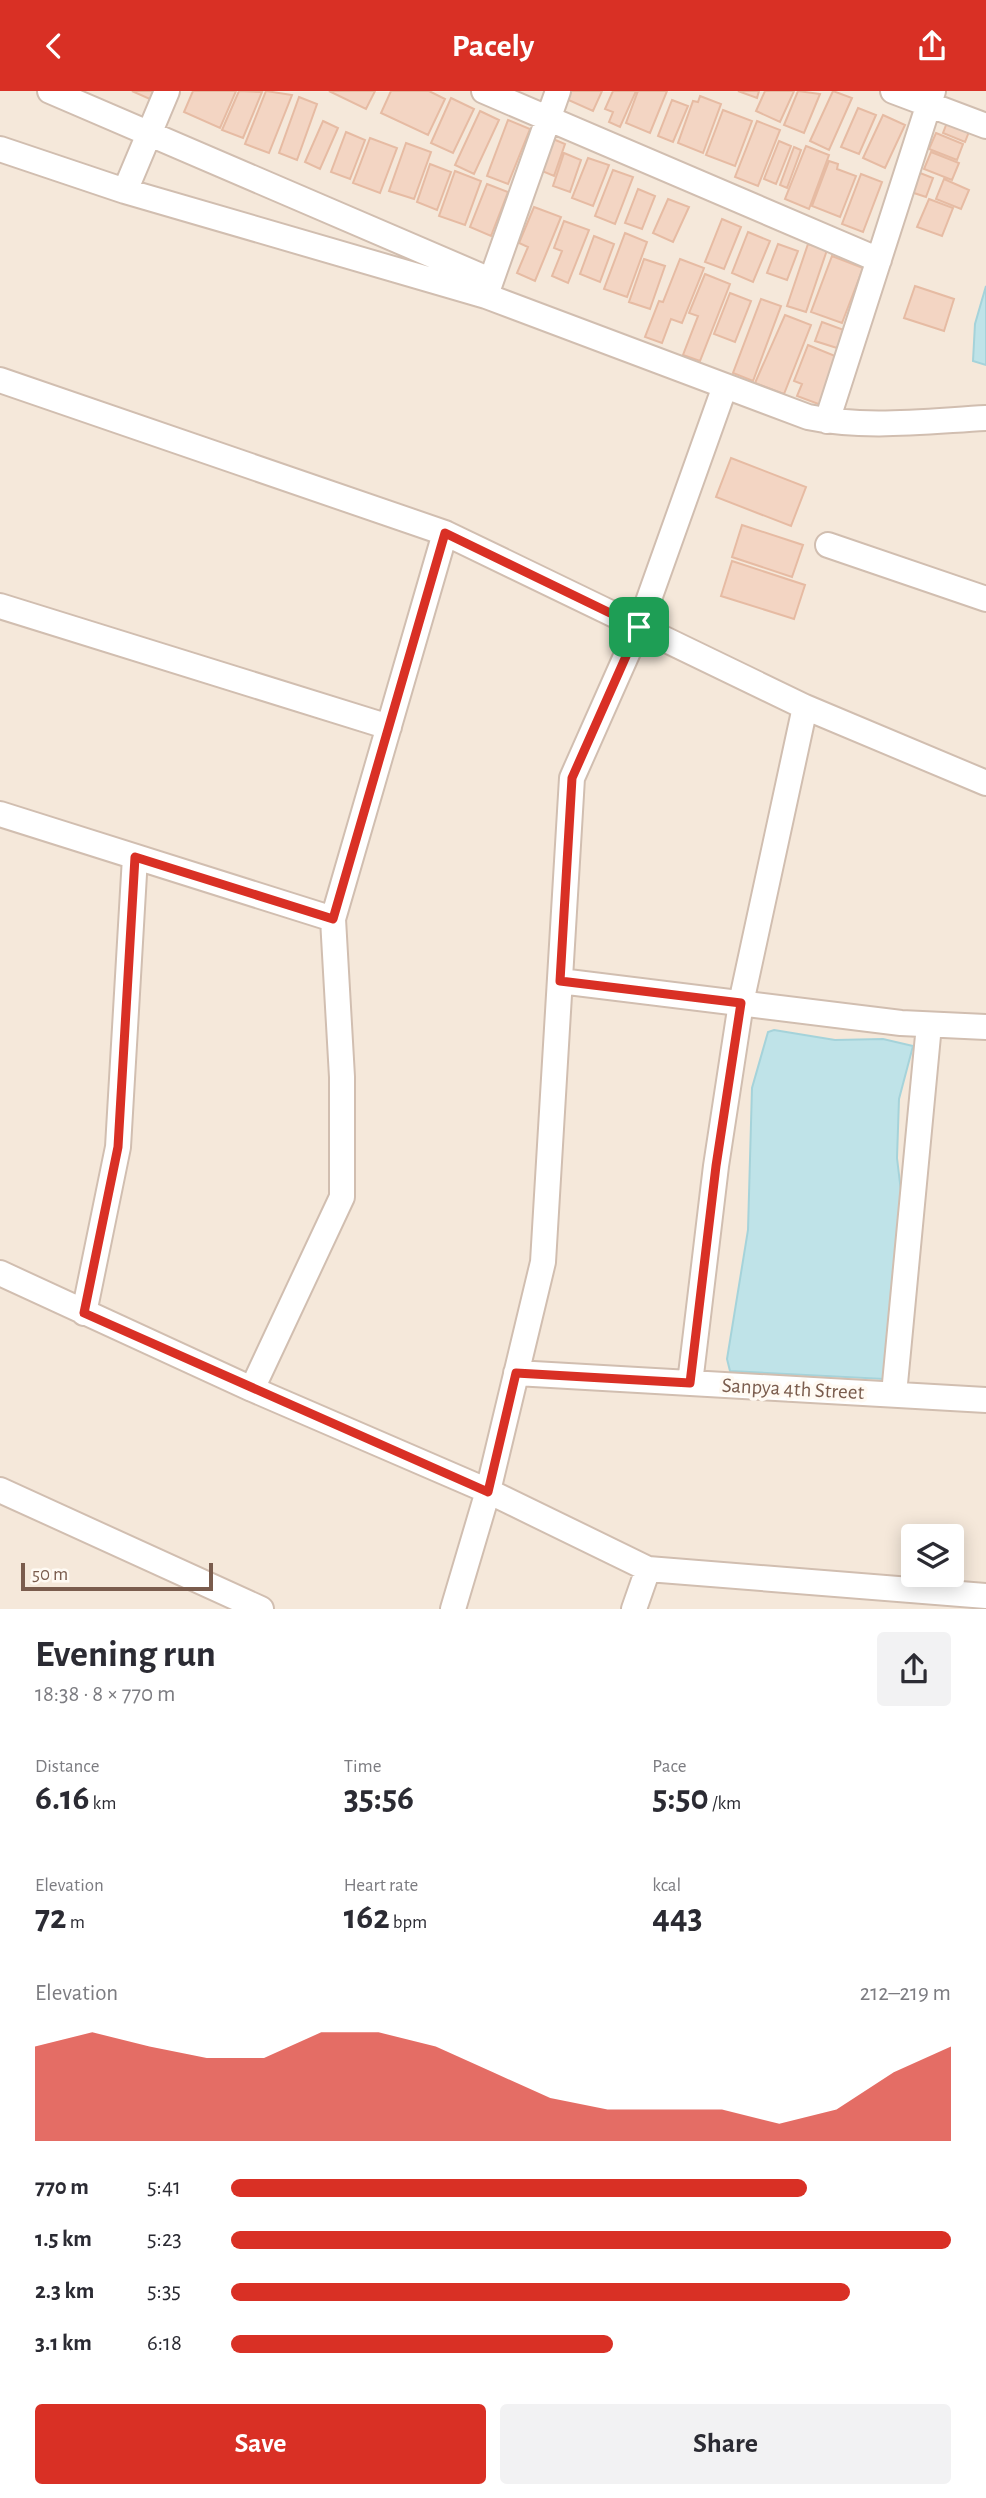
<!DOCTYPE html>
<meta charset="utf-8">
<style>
:root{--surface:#fff;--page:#f2f2f3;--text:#2b2b33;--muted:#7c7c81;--accent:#d93025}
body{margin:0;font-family:"Alegreya Sans",sans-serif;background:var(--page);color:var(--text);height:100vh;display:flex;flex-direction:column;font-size:26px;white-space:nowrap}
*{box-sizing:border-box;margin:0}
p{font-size:23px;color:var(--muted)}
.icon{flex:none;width:38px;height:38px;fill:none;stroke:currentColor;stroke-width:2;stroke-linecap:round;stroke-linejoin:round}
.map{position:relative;height:1518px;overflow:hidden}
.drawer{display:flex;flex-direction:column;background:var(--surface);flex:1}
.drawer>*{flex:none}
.buttons{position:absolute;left:901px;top:1433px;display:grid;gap:14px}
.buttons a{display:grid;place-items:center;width:63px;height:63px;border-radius:7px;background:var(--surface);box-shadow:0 4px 18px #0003;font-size:35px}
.scale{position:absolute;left:21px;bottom:18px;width:192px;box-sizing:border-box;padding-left:7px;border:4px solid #7a5c4d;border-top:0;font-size:19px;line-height:24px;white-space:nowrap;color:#7a5c4d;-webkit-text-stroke:5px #fffaf3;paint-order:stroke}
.pin{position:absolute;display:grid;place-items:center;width:60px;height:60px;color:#fff;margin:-30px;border-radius:14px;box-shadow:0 4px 10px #0006}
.round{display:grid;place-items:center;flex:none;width:74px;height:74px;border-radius:7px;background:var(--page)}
.summary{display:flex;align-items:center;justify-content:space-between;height:119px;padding:0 35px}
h1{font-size:38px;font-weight:700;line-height:52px}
.metrics{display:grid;grid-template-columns:repeat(3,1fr);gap:10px;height:119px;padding:7px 35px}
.metrics div{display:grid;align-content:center}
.metrics b{font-size:35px;font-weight:700}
.metrics small{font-size:19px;font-weight:400}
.metrics p{font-size:19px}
.chart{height:196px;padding:14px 35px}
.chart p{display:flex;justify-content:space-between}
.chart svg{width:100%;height:126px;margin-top:7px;fill:var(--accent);opacity:.7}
.primary-button{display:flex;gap:14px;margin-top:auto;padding:14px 35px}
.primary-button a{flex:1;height:80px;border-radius:7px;background:var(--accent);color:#fff;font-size:28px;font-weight:700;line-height:80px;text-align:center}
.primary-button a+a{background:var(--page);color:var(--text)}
ul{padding:0 35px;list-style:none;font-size:23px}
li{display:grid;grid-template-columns:112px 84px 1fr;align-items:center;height:52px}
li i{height:18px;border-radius:9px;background:var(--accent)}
header{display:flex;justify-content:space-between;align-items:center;height:91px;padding:0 35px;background:var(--accent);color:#fff;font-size:32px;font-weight:700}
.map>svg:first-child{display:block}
.residential{fill:#f5e8da;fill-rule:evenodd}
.water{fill:#bfe3e8;stroke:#a5d3da;stroke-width:2}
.building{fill:#f3d5c3;stroke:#e6bba3;stroke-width:2}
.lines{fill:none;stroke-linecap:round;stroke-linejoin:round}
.minor-casing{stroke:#d1beb0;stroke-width:28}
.minor{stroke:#fff;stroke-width:24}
.route-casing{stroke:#fff;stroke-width:14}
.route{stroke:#d93025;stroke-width:9}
.labels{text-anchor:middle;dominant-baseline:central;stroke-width:7;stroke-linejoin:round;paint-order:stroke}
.street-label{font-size:21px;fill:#7a5c4d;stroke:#fffaf3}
</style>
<header><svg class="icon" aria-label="back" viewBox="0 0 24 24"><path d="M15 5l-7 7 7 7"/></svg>Pacely<svg class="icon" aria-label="share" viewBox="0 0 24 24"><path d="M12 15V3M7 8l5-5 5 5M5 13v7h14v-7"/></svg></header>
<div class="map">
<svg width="986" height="1518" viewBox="0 0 986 1518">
<rect width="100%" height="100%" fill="#fdf6ec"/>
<path class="residential" d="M 0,0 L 986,0 L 986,1518 L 0,1518 ZM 914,1446 L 952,1446 L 952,1484 L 914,1484 Z"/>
<path class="water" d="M 986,195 L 986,274 L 973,270 L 975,233 Z
M 774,939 L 835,949 L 883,948 L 913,955 L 899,1008 L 897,1067 L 904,1126 L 884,1288 L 730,1280 L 727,1268 L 748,1139 L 752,997 L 768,941 Z"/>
<path class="building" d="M 132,0 L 156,0 L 152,9 Z
M 193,0 L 236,0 L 220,37 L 184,21 Z
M 239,0 L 262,1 L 243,47 L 222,39 Z
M 266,0 L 292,4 L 269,62 L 245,53 Z
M 329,0 L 375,0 L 366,18 Z
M 391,0 L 429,0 L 445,8 L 428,44 L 381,22 Z
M 567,0 L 602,0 L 593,20 L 564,7 Z
M 613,0 L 636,0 L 620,36 L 609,31 L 613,21 L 605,18 Z
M 638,0 L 667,0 L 650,42 L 626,32 Z
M 738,0 L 759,0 L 757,7 Z
M 765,0 L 794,0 L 780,31 L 756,20 Z
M 798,0 L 820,3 L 804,42 L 784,34 Z
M 833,0 L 852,7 L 829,59 L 810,50 Z
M 700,5 L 721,13 L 703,62 L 678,52 L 693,10 L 698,11 Z
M 299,6 L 317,13 L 297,69 L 279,62 Z
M 451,7 L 474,18 L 453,62 L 431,52 Z
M 672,9 L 688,15 L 673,51 L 658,45 Z
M 858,17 L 876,24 L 859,63 L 841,56 Z
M 723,19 L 752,30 L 735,75 L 706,64 Z
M 480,20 L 499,29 L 474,83 L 455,74 Z
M 883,24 L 905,34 L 885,77 L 863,67 Z
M 508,29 L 530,38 L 508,93 L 487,85 Z
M 948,29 L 970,38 L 965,51 L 943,42 Z
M 323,30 L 338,37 L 320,78 L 305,71 Z
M 757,30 L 780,39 L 758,95 L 735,86 Z
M 346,41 L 365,49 L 350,88 L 331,81 Z
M 936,42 L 963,53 L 957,69 L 929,58 Z
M 370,47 L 397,57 L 380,102 L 353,92 Z
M 553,48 L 565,53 L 554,85 L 542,80 Z
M 779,50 L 791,55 L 776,93 L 764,88 Z
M 406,52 L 431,61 L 414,108 L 389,100 Z
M 806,55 L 829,64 L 809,118 L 785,108 Z
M 794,56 L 801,59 L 787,97 L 780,94 Z
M 931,61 L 959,72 L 952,89 L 924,78 Z
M 564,62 L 581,69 L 570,101 L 553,95 Z
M 588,67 L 609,74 L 593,115 L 572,107 Z
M 829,70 L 838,73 L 837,78 L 856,85 L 840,126 L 812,115 Z
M 430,73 L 451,81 L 437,119 L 417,111 Z
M 613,79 L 633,86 L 615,133 L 595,125 Z
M 455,80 L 481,90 L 465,134 L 439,125 Z
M 915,80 L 933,87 L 926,106 L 908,100 Z
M 861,83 L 882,91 L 863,141 L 842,133 Z
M 944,88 L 969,99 L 961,118 L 936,108 Z
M 487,93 L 508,101 L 491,145 L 470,136 Z
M 638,98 L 655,105 L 642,138 L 625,132 Z
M 668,108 L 689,116 L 673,151 L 653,142 Z
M 929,108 L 953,117 L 942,145 L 917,136 Z
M 534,116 L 561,126 L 535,190 L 517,182 L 528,156 L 519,152 Z
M 722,128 L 741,136 L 724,178 L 705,171 Z
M 564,130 L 589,139 L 568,192 L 552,185 L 562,160 L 554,157 Z
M 748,141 L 770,150 L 753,191 L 732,182 Z
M 625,142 L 647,151 L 627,206 L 604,198 Z
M 594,145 L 614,153 L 600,191 L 580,183 Z
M 778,153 L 798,160 L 787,189 L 767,182 Z
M 808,153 L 827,159 L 806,221 L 787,215 Z
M 832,165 L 863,177 L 842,232 L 811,221 Z
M 644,168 L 665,175 L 650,218 L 629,211 Z
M 680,168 L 704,177 L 682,232 L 671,228 L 662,252 L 645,246 L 659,210 L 663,211 Z
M 705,183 L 730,193 L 700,270 L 683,264 L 698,225 L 689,222 Z
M 915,195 L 954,208 L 944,240 L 904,227 Z
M 730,202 L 751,210 L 735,251 L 714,243 Z
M 761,208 L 781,215 L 753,290 L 733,282 Z
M 785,224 L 811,234 L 784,303 L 755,292 Z
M 822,231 L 844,239 L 837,257 L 815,250 Z
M 808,254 L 840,267 L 821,314 L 797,305 L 802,293 L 794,290 Z
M 731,367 L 806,396 L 791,435 L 716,406 Z
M 742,434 L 803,454 L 792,486 L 732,466 Z
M 732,470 L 805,494 L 794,528 L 721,505 Z"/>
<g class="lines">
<defs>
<path id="minor" d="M 50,0 L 490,189
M 484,0 L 879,169
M 893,0 L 986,35
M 0,58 L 125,100 L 486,205 L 808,326 C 865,338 928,330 986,327
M 125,100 L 167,0
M 486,204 L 558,0
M 0,289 L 445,442 L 805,616 L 986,692
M 827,330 L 933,0
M 828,454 L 986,508
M 0,515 L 389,636
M 0,723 L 333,828
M 560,890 L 901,932 L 986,936
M 0,1182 L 252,1298 L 488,1400 L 648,1478 L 986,1505
M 84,1222 L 118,1056 L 135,766
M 516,1282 L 986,1309
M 690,1292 L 716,1075 L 741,912 L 805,616
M 252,1298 L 342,1106 L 342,986 L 333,828 L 445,442
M 894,1303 L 929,934
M 0,1399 L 261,1518
M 453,1518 L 488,1400 L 543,1171 L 572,687 L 639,536 L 725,295
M 634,1518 L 648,1478"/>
</defs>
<use href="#minor" class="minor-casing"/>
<use href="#minor" class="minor"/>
</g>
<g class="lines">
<defs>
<path id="route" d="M 445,442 L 639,536 L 572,687 L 560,890 L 741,912 L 716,1075 L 690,1292 L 516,1282 L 488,1401 L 84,1222 L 118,1056 L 135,766 L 333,828 Z"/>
</defs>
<use href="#route" class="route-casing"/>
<use href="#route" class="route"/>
</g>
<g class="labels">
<g class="street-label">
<text transform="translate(793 1298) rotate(3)">Sanpya 4th Street</text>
</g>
</g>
</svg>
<div class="buttons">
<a><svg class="icon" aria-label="layers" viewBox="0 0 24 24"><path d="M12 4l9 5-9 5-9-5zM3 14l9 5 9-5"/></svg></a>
</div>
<div class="scale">50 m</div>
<div class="pin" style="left:639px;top:536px;background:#1e9e55"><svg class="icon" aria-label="arrive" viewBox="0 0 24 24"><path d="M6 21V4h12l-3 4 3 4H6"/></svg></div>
</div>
<section class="drawer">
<div class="summary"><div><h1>Evening run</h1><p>18:38 · 8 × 770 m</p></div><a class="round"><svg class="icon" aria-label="share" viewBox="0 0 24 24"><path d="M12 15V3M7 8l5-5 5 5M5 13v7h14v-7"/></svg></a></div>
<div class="metrics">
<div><p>Distance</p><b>6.16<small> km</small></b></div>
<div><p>Time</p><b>35:56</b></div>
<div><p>Pace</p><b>5:50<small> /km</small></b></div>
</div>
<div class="metrics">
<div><p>Elevation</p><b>72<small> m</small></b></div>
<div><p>Heart rate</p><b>162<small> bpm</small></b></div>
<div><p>kcal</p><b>443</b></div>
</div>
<div class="chart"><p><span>Elevation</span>212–219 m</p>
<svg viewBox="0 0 160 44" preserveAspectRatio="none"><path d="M0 44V11L10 6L20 11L30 15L40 15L50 6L60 6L70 11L80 20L90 29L100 33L110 33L120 33L130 38L140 33L150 20L160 11V44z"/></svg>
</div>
<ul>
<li><b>770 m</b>5:41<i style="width:80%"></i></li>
<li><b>1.5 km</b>5:23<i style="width:100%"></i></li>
<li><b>2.3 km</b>5:35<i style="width:86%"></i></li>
<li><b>3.1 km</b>6:18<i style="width:53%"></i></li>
</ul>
<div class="primary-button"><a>Save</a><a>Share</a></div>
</section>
